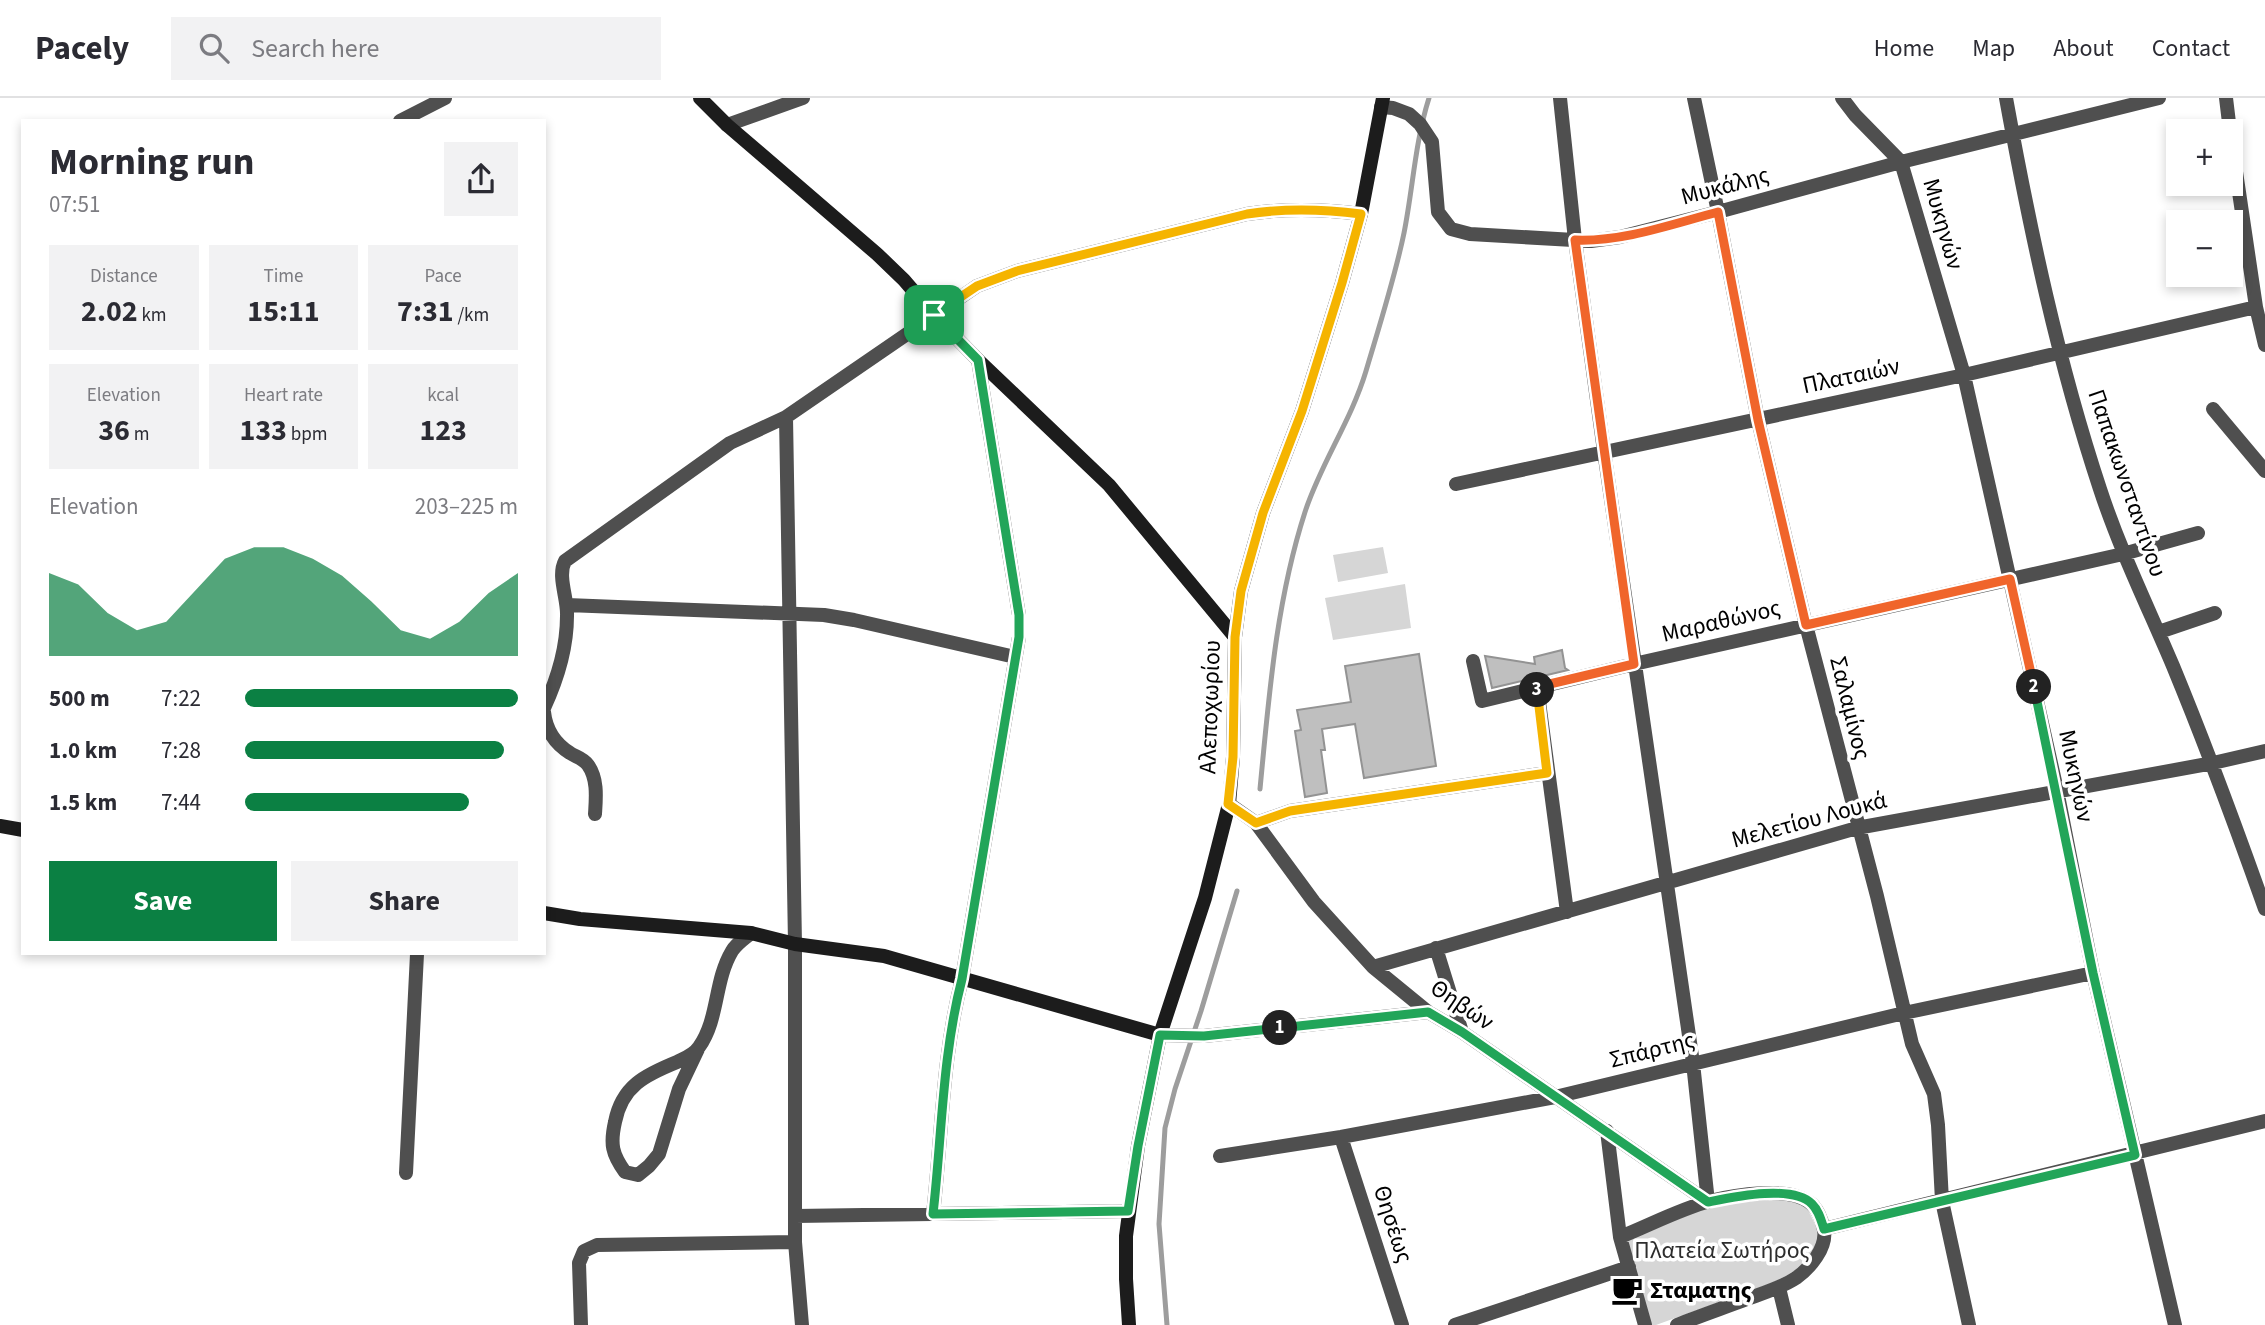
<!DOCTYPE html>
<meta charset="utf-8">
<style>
:root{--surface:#fff;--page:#f2f2f3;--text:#2b2b33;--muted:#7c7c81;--line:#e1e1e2;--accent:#0b8043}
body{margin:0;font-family:"Source Sans 3",sans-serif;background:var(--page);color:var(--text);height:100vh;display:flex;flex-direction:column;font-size:26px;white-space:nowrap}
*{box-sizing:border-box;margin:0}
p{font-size:23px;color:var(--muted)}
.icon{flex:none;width:38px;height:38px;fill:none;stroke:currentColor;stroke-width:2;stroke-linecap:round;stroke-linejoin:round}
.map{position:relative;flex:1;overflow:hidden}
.sheet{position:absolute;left:21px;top:21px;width:525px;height:836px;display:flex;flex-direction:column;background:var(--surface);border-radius:0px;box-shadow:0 4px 10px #0003}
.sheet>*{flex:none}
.fabs{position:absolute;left:2166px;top:21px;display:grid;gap:14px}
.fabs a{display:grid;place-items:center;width:77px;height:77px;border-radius:0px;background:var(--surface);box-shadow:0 4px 10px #0003;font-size:35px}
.pin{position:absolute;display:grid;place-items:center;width:60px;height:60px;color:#fff;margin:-30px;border-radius:14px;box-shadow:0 4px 10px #0006}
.km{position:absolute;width:35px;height:35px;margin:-18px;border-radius:50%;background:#222;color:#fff;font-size:19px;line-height:35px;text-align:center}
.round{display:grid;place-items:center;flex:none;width:74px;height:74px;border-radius:0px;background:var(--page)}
.overview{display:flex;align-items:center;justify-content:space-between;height:119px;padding:0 28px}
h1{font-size:38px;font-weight:700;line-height:52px}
.metrics{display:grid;grid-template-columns:repeat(3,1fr);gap:10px;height:119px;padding:7px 28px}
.metrics div{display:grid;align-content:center;border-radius:0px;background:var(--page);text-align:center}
.metrics b{font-size:30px;font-weight:700}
.metrics small{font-size:19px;font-weight:400}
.metrics p{font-size:19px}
.chart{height:196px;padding:14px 28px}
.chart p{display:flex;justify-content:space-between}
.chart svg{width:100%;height:126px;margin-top:7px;fill:var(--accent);opacity:.7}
.button{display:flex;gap:14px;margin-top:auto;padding:14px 28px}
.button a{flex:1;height:80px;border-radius:0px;background:var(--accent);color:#fff;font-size:28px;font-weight:700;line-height:80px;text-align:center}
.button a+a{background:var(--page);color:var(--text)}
ul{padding:0 28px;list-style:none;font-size:23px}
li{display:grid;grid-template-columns:112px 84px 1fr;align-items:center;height:52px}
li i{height:18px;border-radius:9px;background:var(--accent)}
header{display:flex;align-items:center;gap:42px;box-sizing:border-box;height:98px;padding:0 35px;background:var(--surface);border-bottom:2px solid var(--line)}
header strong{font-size:33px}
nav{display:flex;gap:38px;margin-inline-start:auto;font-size:24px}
.search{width:490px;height:63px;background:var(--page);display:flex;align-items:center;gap:18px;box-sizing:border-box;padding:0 24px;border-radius:0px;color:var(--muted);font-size:26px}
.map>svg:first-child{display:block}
.green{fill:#d6d6d6}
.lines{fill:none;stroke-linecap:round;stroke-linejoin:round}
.stream{stroke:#9d9d9d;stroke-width:5}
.building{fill:#bfbfbf;stroke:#939393;stroke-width:2}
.street{stroke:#4f4f4f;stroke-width:14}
.secondary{stroke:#1c1c1c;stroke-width:14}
.split-1-casing{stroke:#fff;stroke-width:14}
.split-2-casing{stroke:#fff;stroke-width:14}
.split-3-casing{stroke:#fff;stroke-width:14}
.split-4-casing{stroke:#fff;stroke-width:14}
.split-1{stroke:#22a559;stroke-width:9}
.split-2{stroke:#22a559;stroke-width:9}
.split-3{stroke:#f0652b;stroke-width:9}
.split-4{stroke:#f5b400;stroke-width:9}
.labels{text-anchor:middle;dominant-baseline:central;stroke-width:7;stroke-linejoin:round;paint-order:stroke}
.street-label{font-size:24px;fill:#000;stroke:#fff}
.park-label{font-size:24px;fill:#2d2d2d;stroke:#fff}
.poi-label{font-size:24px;font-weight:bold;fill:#000;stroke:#fff;text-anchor:start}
</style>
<header>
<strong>Pacely</strong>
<div class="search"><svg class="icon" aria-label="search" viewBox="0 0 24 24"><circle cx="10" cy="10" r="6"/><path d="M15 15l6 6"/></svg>Search here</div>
<nav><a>Home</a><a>Map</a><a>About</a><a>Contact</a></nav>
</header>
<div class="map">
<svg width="2265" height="1227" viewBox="0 0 2265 1227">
<rect width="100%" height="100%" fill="#fff"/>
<path class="green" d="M 1383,449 L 1388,475 L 1338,484 L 1333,457 Z
M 1405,486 L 1411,530 L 1333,542 L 1325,500 Z
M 1780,1097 L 1806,1108 L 1817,1130 L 1818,1144 L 1800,1171 L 1769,1186 L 1656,1227 L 1650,1227 L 1624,1141 L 1709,1106 Z"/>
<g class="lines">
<path class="stream" d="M 1260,691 C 1269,598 1276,504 1305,414 C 1321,365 1351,323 1366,273 C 1379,229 1395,179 1404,135 C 1413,90 1415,44 1429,0
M 1167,1227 L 1159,1126 L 1165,1030 L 1175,991 L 1201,913 L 1237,793"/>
</g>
<path class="building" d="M 1562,552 L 1565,570 L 1568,572 L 1492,590 L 1485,558 L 1535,566 L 1534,559 Z
M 1419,556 L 1436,668 L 1364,680 L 1355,626 L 1322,631 L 1325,652 L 1321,652 L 1327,695 L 1305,699 L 1295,633 L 1301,632 L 1297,612 L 1351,604 L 1345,568 Z"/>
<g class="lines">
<path class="street" d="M 1560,0 L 1575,142 L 1604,353 L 1693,965 L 1708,1104
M 1694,0 L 1718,114 L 1758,322 L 1806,527 L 1877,798 L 1912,946 L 1934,996 L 1938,1027 L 1942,1103 L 1969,1227
M 1842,0 L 1855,17 L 1901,64 L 1964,277 L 2057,692 L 2093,875 L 2175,1227
M 2006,0 C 2030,132 2058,264 2100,391 C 2120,452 2148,509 2173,568 C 2206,648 2236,729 2265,811
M 2226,0 L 2230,33
M 1381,9 L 1393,10 L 1409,16 L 1420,26 L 1432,44 L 1438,114 L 1451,131 L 1470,136 L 1591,143 L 1620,139 L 1718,114 L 1901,64 L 2159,0
M 400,23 L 445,0
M 727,27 L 803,0
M 2231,40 L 2256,209 L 2265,247
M 2213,311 L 2265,373
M 786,319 L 795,846 L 795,1144 L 802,1227
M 1456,386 L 1964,277 L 2256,209
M 567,507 L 824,517 L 854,522 L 1015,559
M 2159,534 L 2215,515
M 1473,563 L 1482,603 L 1634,566 L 2123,456 L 2198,435
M 1537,589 L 1567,814
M 544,610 C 557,582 567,550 567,518 C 568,501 557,478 565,463 L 730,345 L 786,319 L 977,188 L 1017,173 L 1247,116 C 1286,110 1322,111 1361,116
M 544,614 C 546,632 554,645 570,655 C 576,659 583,660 588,667 C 598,681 596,700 595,716
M 1229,706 L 1256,725 L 1314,804 L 1373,869 L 1428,914 L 1462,934 L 1708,1104
M 1256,725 L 1290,713 L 1547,675
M 1436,850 L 1462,934
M 1373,869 L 1857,730 L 2213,665 L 2265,653
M 1160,937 L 1204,938 L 1428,914
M 698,951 L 679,991 L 659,1056 L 649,1068 L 638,1077 L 625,1074 C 612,1056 610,1046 615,1024 C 622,988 645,977 677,964 C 685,960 694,957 699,949 C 719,921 714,883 732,853 C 736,846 745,840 751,835
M 1607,1033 L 1620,1139 L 1645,1227
M 1341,1039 L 1402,1227
M 1220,1058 L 1341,1039 L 1555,999 L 1904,915 L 2093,875
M 406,1075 L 417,856
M 933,1116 C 942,1038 942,958 962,881 L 1019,539 L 1019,517 L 978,262
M 795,1118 L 1128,1113
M 1824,1131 L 2265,1023
M 1620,1139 C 1650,1127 1680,1111 1710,1103 C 1734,1097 1788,1088 1809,1104 C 1817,1109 1822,1122 1824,1132 C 1827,1150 1810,1170 1796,1180 C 1781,1190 1763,1195 1747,1201 C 1723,1210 1700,1218 1677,1227
M 1779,1190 L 1788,1227
M 581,1227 L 579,1165 L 584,1153 L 597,1147 L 795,1144
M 1455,1227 L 1629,1169"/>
<path class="secondary" d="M 700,0 L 727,27 L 877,156 L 904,182 L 934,217 L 978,262 L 1109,387 L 1235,539
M 0,728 L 23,732
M 544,815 L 580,821 L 751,835 L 795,846 L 884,858 L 1160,937
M 1129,1227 L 1126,1181 L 1126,1138 L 1138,1048 L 1160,937 L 1205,800 L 1229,706 L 1233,659 L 1235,539 L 1241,493 L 1263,415 L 1302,313 L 1342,185 L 1361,116 L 1383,0"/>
</g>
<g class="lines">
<defs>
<path id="split-1" d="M 934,217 L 978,262 L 1019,517 L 1019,539 L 962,881 C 942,958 942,1038 933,1116 L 1128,1113 L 1138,1048 L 1160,937 L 1204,938 L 1280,930"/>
<path id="split-2" d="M 1280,930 L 1428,914 L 1462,934 L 1708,1104 C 1733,1099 1792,1086 1812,1106 C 1819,1113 1821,1122 1824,1131 L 2135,1057 L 2093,875 L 2034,589"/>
<path id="split-3" d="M 1537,592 L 1537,589 L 1634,566 L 1575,142 C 1623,144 1672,126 1718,114 L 1758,322 L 1806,527 L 2010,481 L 2034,589"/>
<path id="split-4" d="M 934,217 L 977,188 L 1017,173 L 1247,116 C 1286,110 1322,111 1361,116 L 1342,185 L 1302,313 L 1263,415 L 1241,493 L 1235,539 L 1233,659 L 1228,706 L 1256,725 L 1290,713 L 1547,675 L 1537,592"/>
</defs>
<use href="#split-1" class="split-1-casing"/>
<use href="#split-2" class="split-2-casing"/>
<use href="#split-3" class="split-3-casing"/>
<use href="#split-4" class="split-4-casing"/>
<use href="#split-1" class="split-1"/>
<use href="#split-2" class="split-2"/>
<use href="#split-3" class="split-3"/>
<use href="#split-4" class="split-4"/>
</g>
<defs>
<symbol id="cafe-bare" viewBox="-9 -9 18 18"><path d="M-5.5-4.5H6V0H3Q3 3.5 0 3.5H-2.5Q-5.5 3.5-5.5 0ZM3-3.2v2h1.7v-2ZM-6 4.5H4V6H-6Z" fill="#000" stroke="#fff" stroke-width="2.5" paint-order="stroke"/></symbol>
</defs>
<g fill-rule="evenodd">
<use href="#cafe-bare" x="1605" y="1170" width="44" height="44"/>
</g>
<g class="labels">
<g class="street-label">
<text transform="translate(1725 88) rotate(-15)">Μυκάλης</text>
<text transform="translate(1943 126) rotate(74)">Μυκηνών</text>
<text transform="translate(1851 278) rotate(-12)">Πλαταιών</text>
<text transform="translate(2127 385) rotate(71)">Παπακωνσταντίνου</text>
<text transform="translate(1721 523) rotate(-13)">Μαραθώνος</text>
<text transform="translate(1210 609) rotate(-88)">Αλεποχωρίου</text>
<text transform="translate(1850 610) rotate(76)">Σαλαμίνος</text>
<text transform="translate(2076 678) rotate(78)">Μυκηνών</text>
<text transform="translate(1809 722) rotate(-15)">Μελετίου Λουκά</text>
<text transform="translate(1462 907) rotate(34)">Θηβών</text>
<text transform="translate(1652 952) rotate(-14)">Σπάρτης</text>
<text transform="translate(1393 1126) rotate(72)">Θησέως</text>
</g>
<g class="park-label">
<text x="1722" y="1152">Πλατεία Σωτήρος</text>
</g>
<g class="poi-label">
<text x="1650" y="1192">Σταματης</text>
</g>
</g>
</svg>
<div class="fabs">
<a>+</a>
<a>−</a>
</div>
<div class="pin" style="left:934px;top:217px;background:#1e9e55"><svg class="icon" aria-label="arrive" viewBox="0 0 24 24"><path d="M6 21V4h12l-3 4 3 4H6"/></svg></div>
<b class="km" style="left:1280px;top:930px">1</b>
<b class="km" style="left:2034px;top:589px">2</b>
<b class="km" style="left:1537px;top:592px">3</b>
<section class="sheet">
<div class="overview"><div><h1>Morning run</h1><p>07:51</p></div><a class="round"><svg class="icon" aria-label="share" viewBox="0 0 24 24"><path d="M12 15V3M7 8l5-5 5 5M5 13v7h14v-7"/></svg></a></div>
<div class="metrics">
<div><p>Distance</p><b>2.02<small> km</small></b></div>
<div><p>Time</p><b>15:11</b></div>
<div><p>Pace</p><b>7:31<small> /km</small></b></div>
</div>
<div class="metrics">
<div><p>Elevation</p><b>36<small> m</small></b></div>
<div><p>Heart rate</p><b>133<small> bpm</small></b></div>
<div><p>kcal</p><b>123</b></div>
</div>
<div class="chart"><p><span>Elevation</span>203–225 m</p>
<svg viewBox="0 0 160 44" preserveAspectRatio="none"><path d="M0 44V15L10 19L20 29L30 35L40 32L50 21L60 10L70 6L80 6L90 10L100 16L110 25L120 35L130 38L140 32L150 22L160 15V44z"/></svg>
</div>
<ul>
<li><b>500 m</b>7:22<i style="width:100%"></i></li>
<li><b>1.0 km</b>7:28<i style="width:95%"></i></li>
<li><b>1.5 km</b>7:44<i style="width:82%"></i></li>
</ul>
<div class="button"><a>Save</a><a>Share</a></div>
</section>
</div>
